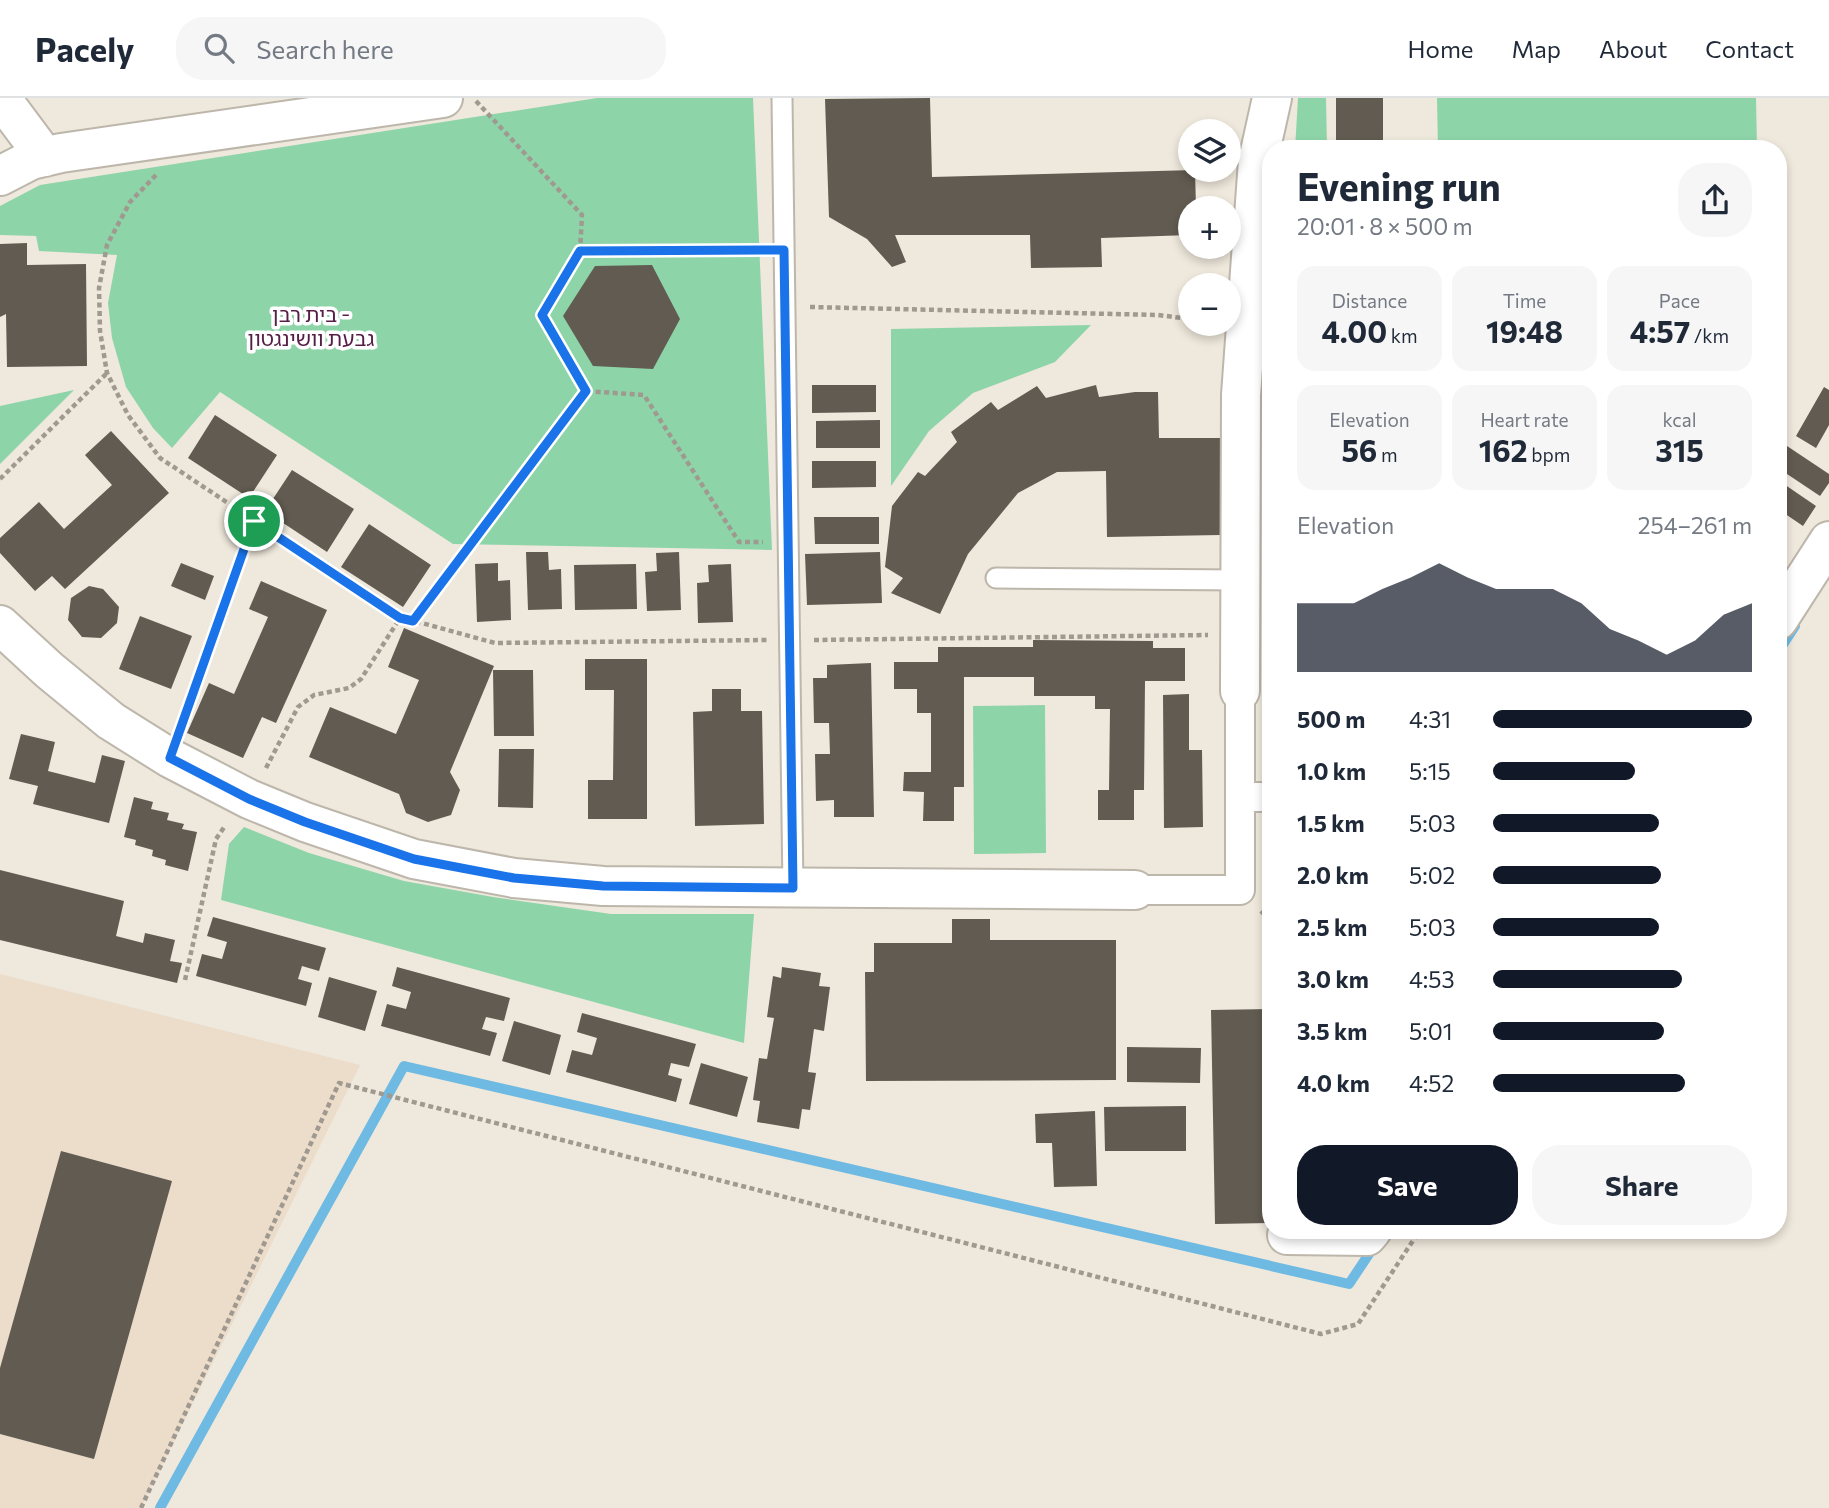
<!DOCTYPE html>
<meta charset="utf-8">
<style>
:root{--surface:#fff;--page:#f6f6f7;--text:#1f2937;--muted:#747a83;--line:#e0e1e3;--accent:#111827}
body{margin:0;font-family:Commissioner,"Noto Sans Hebrew",sans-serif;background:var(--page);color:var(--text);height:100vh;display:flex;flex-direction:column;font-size:26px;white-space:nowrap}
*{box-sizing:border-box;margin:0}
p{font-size:23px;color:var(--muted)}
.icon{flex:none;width:38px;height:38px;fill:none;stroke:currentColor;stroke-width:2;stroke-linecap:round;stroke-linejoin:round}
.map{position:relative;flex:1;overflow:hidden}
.panel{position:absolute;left:1262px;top:42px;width:525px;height:1099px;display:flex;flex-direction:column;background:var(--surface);border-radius:28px;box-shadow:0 4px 10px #0003}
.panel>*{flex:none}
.buttons{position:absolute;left:1178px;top:21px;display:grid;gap:14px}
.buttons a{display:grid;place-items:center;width:63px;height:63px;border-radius:50%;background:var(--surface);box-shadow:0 4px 10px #0003;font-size:35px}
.pin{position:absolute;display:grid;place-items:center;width:60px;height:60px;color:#fff;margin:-30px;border:4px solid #fff;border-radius:50%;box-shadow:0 2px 7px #0007}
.round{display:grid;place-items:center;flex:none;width:74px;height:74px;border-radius:28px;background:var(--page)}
.head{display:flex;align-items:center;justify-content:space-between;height:119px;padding:0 35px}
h1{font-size:38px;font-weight:700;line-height:52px}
.stats{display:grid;grid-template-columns:repeat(3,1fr);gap:10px;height:119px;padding:7px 35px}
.stats div{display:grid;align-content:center;border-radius:18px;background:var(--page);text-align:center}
.stats b{font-size:30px;font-weight:700}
.stats small{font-size:19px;font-weight:400}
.stats p{font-size:19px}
.chart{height:196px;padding:14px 35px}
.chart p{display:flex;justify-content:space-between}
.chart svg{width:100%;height:126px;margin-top:7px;fill:var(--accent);opacity:.7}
.action{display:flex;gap:14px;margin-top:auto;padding:14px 35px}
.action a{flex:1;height:80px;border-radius:28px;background:var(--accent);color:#fff;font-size:28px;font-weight:700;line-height:80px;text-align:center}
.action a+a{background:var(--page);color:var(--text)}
ul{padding:0 35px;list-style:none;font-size:23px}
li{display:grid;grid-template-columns:112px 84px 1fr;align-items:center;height:52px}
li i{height:18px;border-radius:9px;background:var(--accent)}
header{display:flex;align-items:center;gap:42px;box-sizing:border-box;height:98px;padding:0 35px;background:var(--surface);border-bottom:2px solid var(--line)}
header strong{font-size:33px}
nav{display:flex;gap:38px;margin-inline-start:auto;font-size:24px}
.search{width:490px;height:63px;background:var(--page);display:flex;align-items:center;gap:18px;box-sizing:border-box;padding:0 24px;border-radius:28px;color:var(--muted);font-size:26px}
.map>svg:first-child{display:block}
.industrial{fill:#ecdcca}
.green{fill:#8ed4a9}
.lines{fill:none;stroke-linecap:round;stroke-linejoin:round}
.stream{stroke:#6ebae3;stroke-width:10}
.building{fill:#615b51}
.service-casing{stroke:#bdb6ab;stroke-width:23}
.pedestrian-casing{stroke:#bdb6ab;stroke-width:32}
.minor-casing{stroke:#bdb6ab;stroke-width:42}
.path{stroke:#9f9990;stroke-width:4.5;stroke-dasharray:5 3.5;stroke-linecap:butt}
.service{stroke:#fff;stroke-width:19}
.pedestrian{stroke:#fff;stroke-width:28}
.minor{stroke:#fff;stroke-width:38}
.route-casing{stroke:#fff;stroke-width:14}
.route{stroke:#1a73e8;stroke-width:9}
.labels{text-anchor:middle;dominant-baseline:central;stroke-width:7;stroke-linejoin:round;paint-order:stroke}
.quarter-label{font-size:21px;fill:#561d46;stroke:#fff}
</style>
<header>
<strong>Pacely</strong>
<div class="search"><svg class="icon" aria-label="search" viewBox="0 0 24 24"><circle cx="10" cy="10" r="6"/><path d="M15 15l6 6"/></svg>Search here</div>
<nav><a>Home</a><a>Map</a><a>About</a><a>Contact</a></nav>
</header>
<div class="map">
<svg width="1829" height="1410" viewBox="0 0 1829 1410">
<rect width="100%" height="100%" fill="#efe8dc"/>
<path class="industrial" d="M 0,876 L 360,967 L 141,1410 L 0,1410 Z"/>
<path class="green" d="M 597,0 L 753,0 L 772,452 L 453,446 L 220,294 L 172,350 L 153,330 L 126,289 L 112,240 L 108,205 L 117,157 L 39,153 L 36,138 L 0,137 L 0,108 L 40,87 Z
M 1298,0 L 1326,0 L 1327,51 L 1295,51 Z
M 1437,0 L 1756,0 L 1757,51 L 1438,51 Z
M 1091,227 L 1055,264 L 973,295 L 929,333 L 891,388 L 891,231 Z
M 74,292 L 0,366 L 0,308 Z
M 1045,607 L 1046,755 L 974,756 L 973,608 Z
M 244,729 L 309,755 L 404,783 L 493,799 L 611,816 L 754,816 L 744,945 L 221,802 L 229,746 Z"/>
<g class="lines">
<path class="stream" d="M 1778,554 L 1795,528
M 160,1410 L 404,968 L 1349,1186 L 1375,1147"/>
</g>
<path class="building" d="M 930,0 L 932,79 L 1195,72 L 1196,110 L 1190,110 L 1190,137 L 1101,140 L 1102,169 L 1031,170 L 1030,137 L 895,137 L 906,164 L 892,169 L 867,141 L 829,119 L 825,1 Z
M 1336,0 L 1383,0 L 1383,51 L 1336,51 Z
M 27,145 L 27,167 L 86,166 L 87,268 L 7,269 L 6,216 L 0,219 L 0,146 Z
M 652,167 L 680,221 L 653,271 L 593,268 L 563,218 L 595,168 Z
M 812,287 L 876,287 L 876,314 L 812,315 Z
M 1096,287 L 1099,299 L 1135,294 L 1158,294 L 1159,340 L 1220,340 L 1220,437 L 1107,439 L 1106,373 L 1057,374 L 1018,395 L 968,456 L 940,516 L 891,495 L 903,480 L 885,469 L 892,408 L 918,374 L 925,378 L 957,344 L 951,334 L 991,304 L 998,312 L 1037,288 L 1046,300 Z
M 1824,289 L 1829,292 L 1829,327 L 1816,350 L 1796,338 Z
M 215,317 L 277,357 L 249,400 L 188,360 Z
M 880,322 L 880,350 L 816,350 L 816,323 Z
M 111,333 L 169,395 L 65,491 L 52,478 L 35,493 L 0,455 L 0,440 L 39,404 L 64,431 L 112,387 L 85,357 Z
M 1787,348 L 1829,376 L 1829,385 L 1820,398 L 1778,370 L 1778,360 Z
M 812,363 L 876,363 L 876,389 L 812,390 Z
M 292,372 L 354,411 L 327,454 L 265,413 Z
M 1778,382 L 1816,408 L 1803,428 L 1778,411 Z
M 814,419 L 879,419 L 879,446 L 815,446 Z
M 369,426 L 431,467 L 403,509 L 341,469 Z
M 526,454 L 548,454 L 549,472 L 561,471 L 562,511 L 528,512 Z
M 679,454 L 681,512 L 647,513 L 645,474 L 657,473 L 656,455 Z
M 880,454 L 882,505 L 807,507 L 805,456 Z
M 181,465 L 214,478 L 205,502 L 171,488 Z
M 498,465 L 498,483 L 510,482 L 511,522 L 477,524 L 475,466 Z
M 636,466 L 637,511 L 575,512 L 574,467 Z
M 731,466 L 733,524 L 698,525 L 697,485 L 709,484 L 708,467 Z
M 261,483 L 327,512 L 276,625 L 262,619 L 243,660 L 187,635 L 209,585 L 234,596 L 268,519 L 249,511 Z
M 89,488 L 103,491 L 119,509 L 117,525 L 101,540 L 82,539 L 68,522 L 71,500 Z
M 140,518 L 192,538 L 171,591 L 119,571 Z
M 404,530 L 494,568 L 450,674 L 460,692 L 451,717 L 428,724 L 406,715 L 399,696 L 309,659 L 330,609 L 396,636 L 419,582 L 388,569 Z
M 1033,542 L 1153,543 L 1153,550 L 1185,550 L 1185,583 L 1145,583 L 1144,692 L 1134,692 L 1134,722 L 1098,722 L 1098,692 L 1109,692 L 1110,611 L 1095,611 L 1095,598 L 1034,598 L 1034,579 L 964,579 L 964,689 L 954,689 L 954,723 L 923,723 L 924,694 L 903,693 L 904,674 L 931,674 L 931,615 L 917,615 L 917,591 L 894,591 L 894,564 L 938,564 L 938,549 L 1033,549 Z
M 585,561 L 647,561 L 647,721 L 588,721 L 588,682 L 613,682 L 614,592 L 585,592 Z
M 871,565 L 874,719 L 834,719 L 834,702 L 816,703 L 815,656 L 830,656 L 829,625 L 814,625 L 813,580 L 827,580 L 827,567 Z
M 493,572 L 533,572 L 534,638 L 494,638 Z
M 712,591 L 741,591 L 741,613 L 762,613 L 764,726 L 695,728 L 693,614 L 712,613 Z
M 1189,596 L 1189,652 L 1202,652 L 1203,729 L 1164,730 L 1163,597 Z
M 21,636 L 55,644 L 48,673 L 95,685 L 102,657 L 125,663 L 109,725 L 33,706 L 38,688 L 9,681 Z
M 499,651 L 534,651 L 533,710 L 498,709 Z
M 134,699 L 153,704 L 151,711 L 169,715 L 167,722 L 184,726 L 182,731 L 197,734 L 188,773 L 165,767 L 166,762 L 152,758 L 153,752 L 135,747 L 136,742 L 124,739 Z
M 0,772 L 124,803 L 116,838 L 143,845 L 145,835 L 175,842 L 170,863 L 182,865 L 177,885 L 0,842 Z
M 213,819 L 326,850 L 319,873 L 302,868 L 298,881 L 312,885 L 306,908 L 196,878 L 202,856 L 222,861 L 227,844 L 207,838 Z
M 952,821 L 990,821 L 990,842 L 1116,842 L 1116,982 L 866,983 L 865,874 L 874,874 L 874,845 L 952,845 Z
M 397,869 L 510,900 L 504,923 L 486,919 L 482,931 L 497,935 L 490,958 L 381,928 L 387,906 L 406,911 L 411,894 L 392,888 Z
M 782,869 L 821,875 L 819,888 L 830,889 L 824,933 L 814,931 L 808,974 L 816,975 L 810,1012 L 802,1011 L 799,1031 L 757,1024 L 760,1003 L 753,1002 L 759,960 L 767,961 L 774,920 L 767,919 L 773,878 L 781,880 Z
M 329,879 L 377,893 L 365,933 L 318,919 Z
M 1270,911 L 1270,1125 L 1215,1126 L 1211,912 Z
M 582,915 L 696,946 L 689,969 L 671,965 L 668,977 L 682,981 L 676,1004 L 566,974 L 572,952 L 592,957 L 597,940 L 577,934 Z
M 514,923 L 561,937 L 550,977 L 502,963 Z
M 1127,949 L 1201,950 L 1200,985 L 1127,984 Z
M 701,965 L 748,979 L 737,1019 L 689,1006 Z
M 1186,1008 L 1186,1053 L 1105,1053 L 1104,1009 Z
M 1095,1013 L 1097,1088 L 1054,1089 L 1052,1045 L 1036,1045 L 1035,1016 Z
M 61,1053 L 172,1083 L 94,1361 L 0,1336 L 0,1270 Z"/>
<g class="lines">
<defs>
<path id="service" d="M 782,0 L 793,790
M 996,480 L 1240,482"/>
<path id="pedestrian" d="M 1240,699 L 1270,699
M 1135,792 L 1240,792 L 1240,593"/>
<path id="minor" d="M 1,0 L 45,59
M 0,78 L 31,62 L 61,55 L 443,0
M 1778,522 L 1829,443
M 0,527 L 49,572 L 111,623 L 170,660 L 249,701 L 305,724 L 414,761 L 514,780 L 603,788 L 1135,792
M 1240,593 L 1241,297 L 1258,63 L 1272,0
M 1287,1137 L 1367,1138 L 1372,1132"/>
</defs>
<use href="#service" class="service-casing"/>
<use href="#pedestrian" class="pedestrian-casing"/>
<use href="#minor" class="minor-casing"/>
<path class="path" d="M 476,3 L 582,117 L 580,153
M 156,77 L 130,104 L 107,147 L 99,190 L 100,233 L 107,275 L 128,317 L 160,360 L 400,519 L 495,545 L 767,542
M 810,209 L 1158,217 L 1190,221
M 586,293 L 543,217 L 580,153 L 760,152
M 0,381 L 107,275
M 413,523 L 586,293 L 644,297 L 739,444 L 763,444
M 814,542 L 1208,537
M 182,626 L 254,423
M 266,670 L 298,609 L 314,597 L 349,590 L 361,581 L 400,520
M 1261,813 L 1270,822
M 185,882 L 216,741 L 225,728
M 141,1410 L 339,985 L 1321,1236 L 1358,1226 L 1420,1132"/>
<use href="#service" class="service"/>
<use href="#pedestrian" class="pedestrian"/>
<use href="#minor" class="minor"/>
</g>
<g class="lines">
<defs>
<path id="route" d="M 784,152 L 793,790 L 603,788 L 514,780 L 414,761 L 305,724 L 249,701 L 170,660 L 254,423 L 400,520 L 413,523 L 586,293 L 542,217 L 580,153 Z"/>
</defs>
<use href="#route" class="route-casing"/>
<use href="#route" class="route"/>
</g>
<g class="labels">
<g class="quarter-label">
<text x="311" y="215">בית רבן -<tspan x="311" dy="24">גבעת וושינגטון</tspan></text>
</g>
</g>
</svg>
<div class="buttons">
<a><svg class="icon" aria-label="layers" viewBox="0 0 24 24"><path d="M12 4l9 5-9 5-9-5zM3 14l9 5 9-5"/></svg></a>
<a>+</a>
<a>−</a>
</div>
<div class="pin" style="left:254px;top:423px;background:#1e9e55"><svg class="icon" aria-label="arrive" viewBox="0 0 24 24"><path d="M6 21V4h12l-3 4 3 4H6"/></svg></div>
<section class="panel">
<div class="head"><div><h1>Evening run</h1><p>20:01 · 8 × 500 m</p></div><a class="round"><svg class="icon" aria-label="share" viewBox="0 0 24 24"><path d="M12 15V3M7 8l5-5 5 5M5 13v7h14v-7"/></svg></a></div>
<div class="stats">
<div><p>Distance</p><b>4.00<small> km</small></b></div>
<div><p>Time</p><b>19:48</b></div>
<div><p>Pace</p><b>4:57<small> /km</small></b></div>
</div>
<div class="stats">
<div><p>Elevation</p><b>56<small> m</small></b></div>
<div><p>Heart rate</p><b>162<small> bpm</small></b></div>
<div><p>kcal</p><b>315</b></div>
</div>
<div class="chart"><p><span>Elevation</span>254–261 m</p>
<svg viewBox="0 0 160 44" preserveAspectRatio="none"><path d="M0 44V20L10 20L20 20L30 15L40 11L50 6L60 11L70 15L80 15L90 15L100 20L110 29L120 33L130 38L140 33L150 24L160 20V44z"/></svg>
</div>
<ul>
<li><b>500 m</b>4:31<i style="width:100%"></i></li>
<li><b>1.0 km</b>5:15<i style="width:55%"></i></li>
<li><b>1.5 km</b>5:03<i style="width:64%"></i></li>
<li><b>2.0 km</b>5:02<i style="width:65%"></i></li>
<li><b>2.5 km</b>5:03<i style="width:64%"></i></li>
<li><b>3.0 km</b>4:53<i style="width:73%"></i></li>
<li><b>3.5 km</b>5:01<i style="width:66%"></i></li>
<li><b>4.0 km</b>4:52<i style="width:74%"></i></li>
</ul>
<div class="action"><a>Save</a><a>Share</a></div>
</section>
</div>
